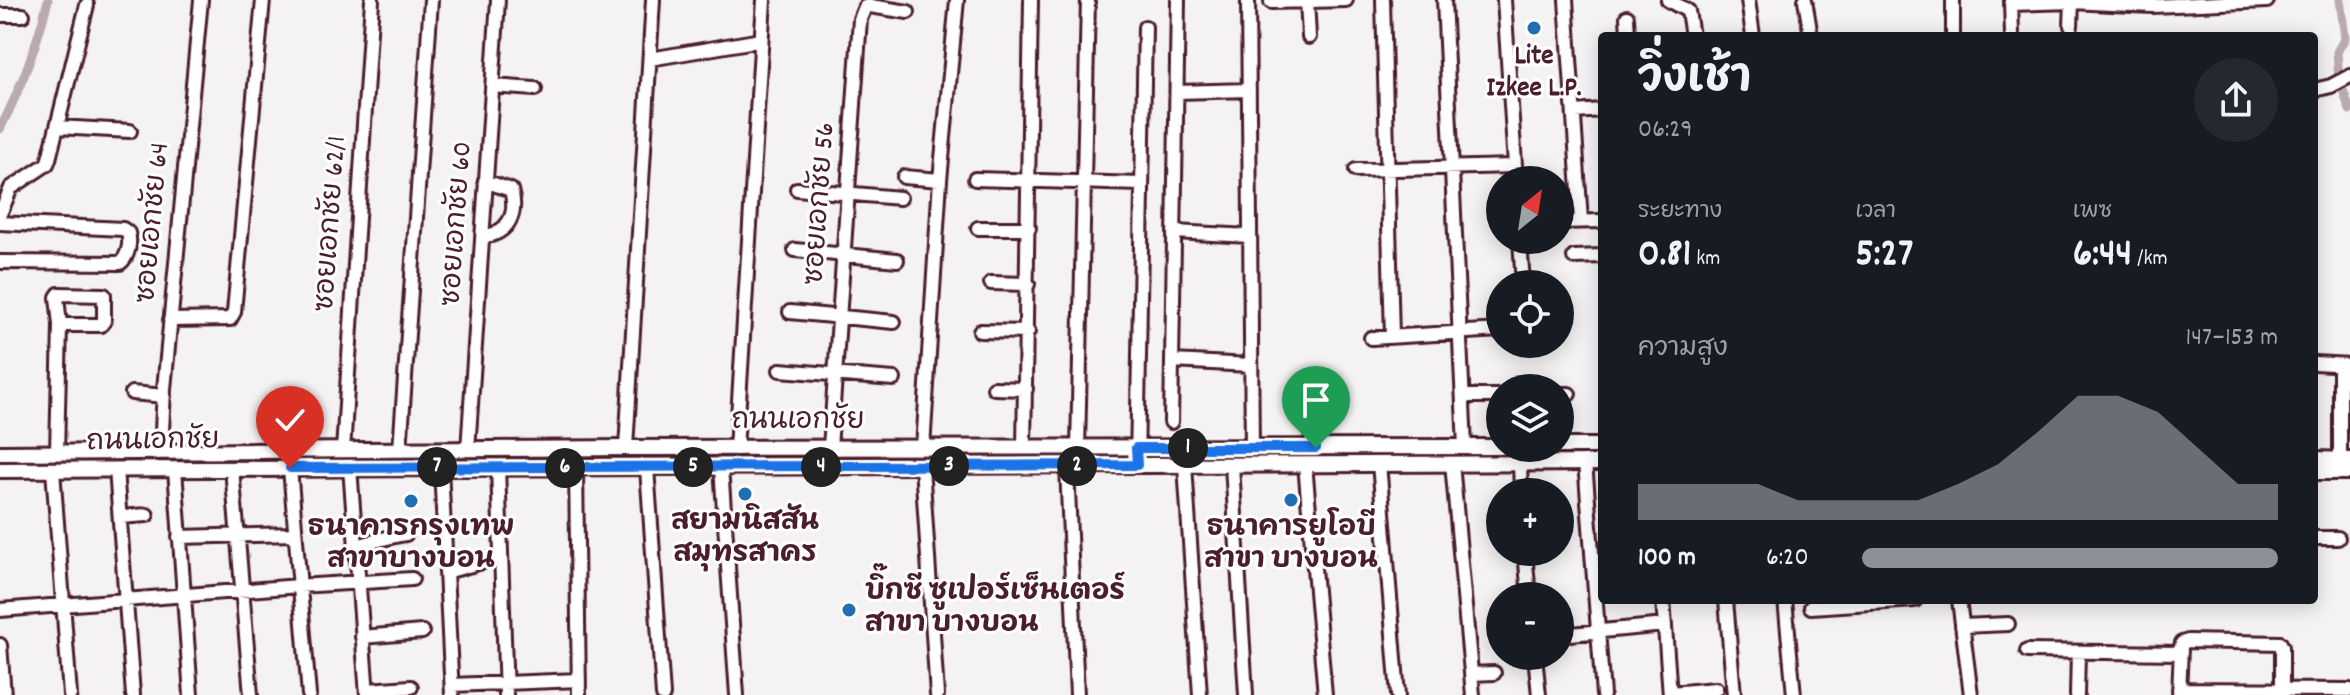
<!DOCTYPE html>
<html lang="th">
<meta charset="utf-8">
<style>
:root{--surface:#171b24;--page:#242831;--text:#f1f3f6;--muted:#9ea1a6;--accent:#8c9099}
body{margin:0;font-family:Dekko,"Playpen Sans Thai",sans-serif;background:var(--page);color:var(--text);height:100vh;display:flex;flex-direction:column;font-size:30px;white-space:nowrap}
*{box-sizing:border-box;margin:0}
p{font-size:26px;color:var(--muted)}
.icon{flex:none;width:44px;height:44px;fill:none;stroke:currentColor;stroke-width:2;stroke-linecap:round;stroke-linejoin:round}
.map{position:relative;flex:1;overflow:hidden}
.side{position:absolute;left:1598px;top:32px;width:720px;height:572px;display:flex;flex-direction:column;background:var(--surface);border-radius:8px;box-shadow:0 4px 20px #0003}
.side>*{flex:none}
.needle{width:52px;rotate:30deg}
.tools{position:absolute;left:1486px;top:166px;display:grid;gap:16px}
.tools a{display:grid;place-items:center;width:88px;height:88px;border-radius:50%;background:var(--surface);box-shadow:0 4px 20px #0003;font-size:40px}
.pin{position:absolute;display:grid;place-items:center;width:68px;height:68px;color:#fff;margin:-82px -34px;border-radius:50% 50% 50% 0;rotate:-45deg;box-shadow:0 0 8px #0007}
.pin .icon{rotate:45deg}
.km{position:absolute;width:40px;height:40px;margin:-20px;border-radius:50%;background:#222;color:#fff;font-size:22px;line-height:40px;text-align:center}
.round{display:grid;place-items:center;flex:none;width:84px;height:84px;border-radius:42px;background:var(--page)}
.head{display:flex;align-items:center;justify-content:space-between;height:136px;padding:0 40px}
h1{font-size:44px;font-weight:700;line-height:60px}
.figures{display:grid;grid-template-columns:repeat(3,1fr);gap:12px;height:136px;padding:8px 40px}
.figures div{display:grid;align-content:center}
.figures b{font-size:40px;font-weight:700}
.figures small{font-size:22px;font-weight:400}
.figures p{font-size:22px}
.chart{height:224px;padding:16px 40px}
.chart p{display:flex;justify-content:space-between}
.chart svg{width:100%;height:144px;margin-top:8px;fill:var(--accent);opacity:.7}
ul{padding:0 40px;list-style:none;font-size:26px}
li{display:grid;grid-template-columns:128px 96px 1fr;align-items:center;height:60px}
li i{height:20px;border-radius:10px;background:var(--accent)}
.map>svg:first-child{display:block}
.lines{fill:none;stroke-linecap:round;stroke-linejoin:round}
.canal{stroke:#baa9ae;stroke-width:9}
.minor-casing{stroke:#4a1f2b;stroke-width:18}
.major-casing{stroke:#4a1f2b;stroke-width:20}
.minor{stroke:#fff;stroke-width:12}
.major{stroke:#fff;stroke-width:14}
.route-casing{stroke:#fff;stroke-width:16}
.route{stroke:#1a73e8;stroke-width:10}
.poi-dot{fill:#1f6fb2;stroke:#fff;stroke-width:3}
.labels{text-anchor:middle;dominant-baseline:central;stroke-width:6;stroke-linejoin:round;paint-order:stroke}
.poi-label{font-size:28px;font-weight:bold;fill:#4a1f2b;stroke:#fff}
.street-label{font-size:28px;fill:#4a1f2b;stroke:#fff}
</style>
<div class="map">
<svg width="2350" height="695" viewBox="0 0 2350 695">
<rect width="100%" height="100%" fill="#f4f2f2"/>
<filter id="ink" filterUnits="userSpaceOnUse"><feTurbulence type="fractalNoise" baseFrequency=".0125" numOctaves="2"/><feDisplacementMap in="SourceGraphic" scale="16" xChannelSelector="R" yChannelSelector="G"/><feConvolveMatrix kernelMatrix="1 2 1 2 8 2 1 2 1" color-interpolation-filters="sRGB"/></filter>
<g filter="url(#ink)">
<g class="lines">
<path class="canal" d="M 2340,0 L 2345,38 L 2337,52 L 2339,79 L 2350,110
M 0,129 C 21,88 37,45 48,0"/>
<defs>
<path id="minor" d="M 1248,0 L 1252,448
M 1307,0 L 1309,37
M 1383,0 L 1392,337
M 1444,0 L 1465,447
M 1504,0 L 1516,180
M 1566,0 L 1581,221
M 1668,0 L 1688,11 L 1692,36
M 1748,0 L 1753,36
M 1805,0 L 1811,36
M 1953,0 L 1953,36
M 2011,0 L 2012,36
M 1271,2 L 1346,0
M 2011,4 L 2072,2 L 2072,0
M 0,15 L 23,15
M 1627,17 L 1628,36
M 2071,26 L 2072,2 L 2152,6 L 2267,1
M 650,59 L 761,40
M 492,86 L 535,89
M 2314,90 L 2331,86 L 2350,76
M 1177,92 L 1249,90
M 1575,112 L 1602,110
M 57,127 L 130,131
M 1356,170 L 1515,166
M 904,177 L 940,180
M 975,179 L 1141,184
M 797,189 L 900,198
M 0,214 L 11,188 L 47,164 L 49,159 L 87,5
M 1560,222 L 1602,221
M 0,223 L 123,229 L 128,233 C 131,243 128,257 120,263 L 0,262
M 978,228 L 1029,228
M 1174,232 L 1250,236
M 483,237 C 508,233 518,215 511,190 L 485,181
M 1520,240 L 1523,284
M 795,250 L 897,260
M 1574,257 L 1602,256
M 991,283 L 1028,284
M 790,312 L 894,322
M 170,320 L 230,319 L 234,312 L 263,0
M 980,331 L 1028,332
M 1371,338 L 1500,330
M 1172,361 L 1251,365
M 2314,363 L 2350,365
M 2340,365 L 2340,460
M 780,370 L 894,379
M 994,388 L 1026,389
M 132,393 L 164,396
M 1560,394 L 1569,394
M 1464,396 L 1500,396
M 1171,422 L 1178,0
M 626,448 L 653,0
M 830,448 L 860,19 L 865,7 L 870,6 L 908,12
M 923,448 L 940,180 L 957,0
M 1024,448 L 1031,0
M 736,449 L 764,0
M 1078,449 L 1088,0
M 400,450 L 431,0
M 468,450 L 498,0
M 343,451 L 372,0
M 161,452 L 164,389 L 201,0
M 57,453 L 60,325 L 57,297 L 59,294 L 104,295 L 104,321 L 101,325 L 60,325
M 1585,462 L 1603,695
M 1379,463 L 1398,695
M 1452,463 L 1473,695
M 1520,463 L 1521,492
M 1305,464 L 1325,695
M 1137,465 L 1145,27
M 1185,465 L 1200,695
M 1232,465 L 1246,695
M 922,466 L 937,695
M 350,467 L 367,695
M 441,467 L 452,695
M 498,467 L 506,695
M 721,467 L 737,695
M 1067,467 L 1077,695
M 232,468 L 251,695
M 290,468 L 309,695
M 576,468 L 579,695
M 647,468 L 663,695
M 116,469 L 133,695
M 175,469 L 191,695
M 53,470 L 70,695
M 120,517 L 147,515
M 179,537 L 294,534
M 2314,538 L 2338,538
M 354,546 C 373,543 388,536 406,534
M 1525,552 L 1529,596
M 446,572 L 500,557
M 1663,600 L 1670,695
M 1726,600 L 1734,695
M 1785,600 L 1794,695
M 1959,600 L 1971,695
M 1811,607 L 1915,600
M 0,610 L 299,586 L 412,579
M 1962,626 L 2008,624
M 1560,635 L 1665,625
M 362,637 L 422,632
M 0,645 L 4,695
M 2027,651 L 2181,653
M 1535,656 L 1539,695
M 1471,674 L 1494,673
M 452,685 L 579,680
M 2179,689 L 2350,690
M 367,690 L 411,687
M 1670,693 L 1716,689
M 2077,695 L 2078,652
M 2179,695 L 2181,647 L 2182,643 L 2188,641 L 2280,643 L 2282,647 L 2282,695"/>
<path id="major" d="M 1560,446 L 1602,446
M 0,453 L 626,448 L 1500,447
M 2314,459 L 2350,460
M 0,470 L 1602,463
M 2314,472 L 2350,472"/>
</defs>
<use href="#minor" class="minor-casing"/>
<use href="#major" class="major-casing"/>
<use href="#minor" class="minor"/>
<use href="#major" class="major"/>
</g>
</g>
<g class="lines" filter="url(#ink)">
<defs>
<path id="route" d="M 290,468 L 1137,465 L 1136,448 L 1316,448"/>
</defs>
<use href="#route" class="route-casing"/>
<use href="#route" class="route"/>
</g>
<g class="poi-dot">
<circle cx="1534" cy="28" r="8"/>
<circle cx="745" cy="494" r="8"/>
<circle cx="1291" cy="500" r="8"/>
<circle cx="411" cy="501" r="8"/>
<circle cx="849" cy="610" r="8"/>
</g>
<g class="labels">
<g class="poi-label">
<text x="1534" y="58">Lite<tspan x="1534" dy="32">Izkee L.P.</tspan></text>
<text x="745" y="524">สยามนิสสัน<tspan x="745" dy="32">สมุทรสาคร</tspan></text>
<text x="411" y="530">ธนาคารกรุงเทพ<tspan x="411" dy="32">สาขาบางบอน</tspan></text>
<text x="1291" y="530">ธนาคารยูโอบี<tspan x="1291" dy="32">สาขา บางบอน</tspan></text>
<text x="865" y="594" text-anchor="start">บิ๊กซี ซูเปอร์เซ็นเตอร์<tspan x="865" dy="32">สาขา บางบอน</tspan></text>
</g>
<g class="street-label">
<text transform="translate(822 204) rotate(-86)">ซอยเอกชัย 56</text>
<text transform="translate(155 223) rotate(-85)">ซอยเอกชัย 64</text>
<text transform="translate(333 224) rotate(-86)">ซอยเอกชัย 62/1</text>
<text transform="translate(459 224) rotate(-86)">ซอยเอกชัย 60</text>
<text x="798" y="423">ถนนเอกชัย</text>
<text transform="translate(153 443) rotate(-1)">ถนนเอกชัย</text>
</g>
</g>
</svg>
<div class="tools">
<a><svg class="needle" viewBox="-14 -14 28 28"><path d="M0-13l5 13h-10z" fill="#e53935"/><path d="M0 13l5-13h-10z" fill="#9ea1a6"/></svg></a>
<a><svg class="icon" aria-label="locate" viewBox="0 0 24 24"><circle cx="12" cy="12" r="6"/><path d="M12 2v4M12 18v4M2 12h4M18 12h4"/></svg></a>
<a><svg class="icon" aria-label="layers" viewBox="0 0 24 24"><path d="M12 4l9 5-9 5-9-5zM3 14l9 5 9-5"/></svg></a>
<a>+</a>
<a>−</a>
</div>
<div class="pin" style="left:1316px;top:448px;background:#1e9e55"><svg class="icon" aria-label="arrive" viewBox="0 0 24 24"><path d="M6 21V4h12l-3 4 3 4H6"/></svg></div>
<div class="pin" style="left:290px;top:468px;background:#d93025"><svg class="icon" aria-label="check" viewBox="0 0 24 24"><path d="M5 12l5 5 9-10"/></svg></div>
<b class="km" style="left:1188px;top:448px">1</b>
<b class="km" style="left:1077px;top:466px">2</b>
<b class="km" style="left:949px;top:466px">3</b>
<b class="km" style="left:821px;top:467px">4</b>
<b class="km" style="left:693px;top:467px">5</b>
<b class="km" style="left:565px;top:468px">6</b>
<b class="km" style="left:437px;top:467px">7</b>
<section class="side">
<div class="head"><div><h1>วิ่งเช้า</h1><p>06:29</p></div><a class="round"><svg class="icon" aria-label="share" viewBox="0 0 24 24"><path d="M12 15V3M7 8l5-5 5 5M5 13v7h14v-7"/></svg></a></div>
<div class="figures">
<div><p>ระยะทาง</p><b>0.81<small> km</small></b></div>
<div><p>เวลา</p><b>5:27</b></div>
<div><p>เพซ</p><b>6:44<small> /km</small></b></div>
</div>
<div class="chart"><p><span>ความสูง</span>147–153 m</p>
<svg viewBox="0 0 160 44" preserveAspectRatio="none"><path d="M0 44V33L10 33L20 33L30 33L40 38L50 38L60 38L70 38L80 33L90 27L100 17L110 6L120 6L130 11L140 22L150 33L160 33V44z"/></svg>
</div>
<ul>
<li><b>100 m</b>6:20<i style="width:100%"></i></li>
</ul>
</section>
</div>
